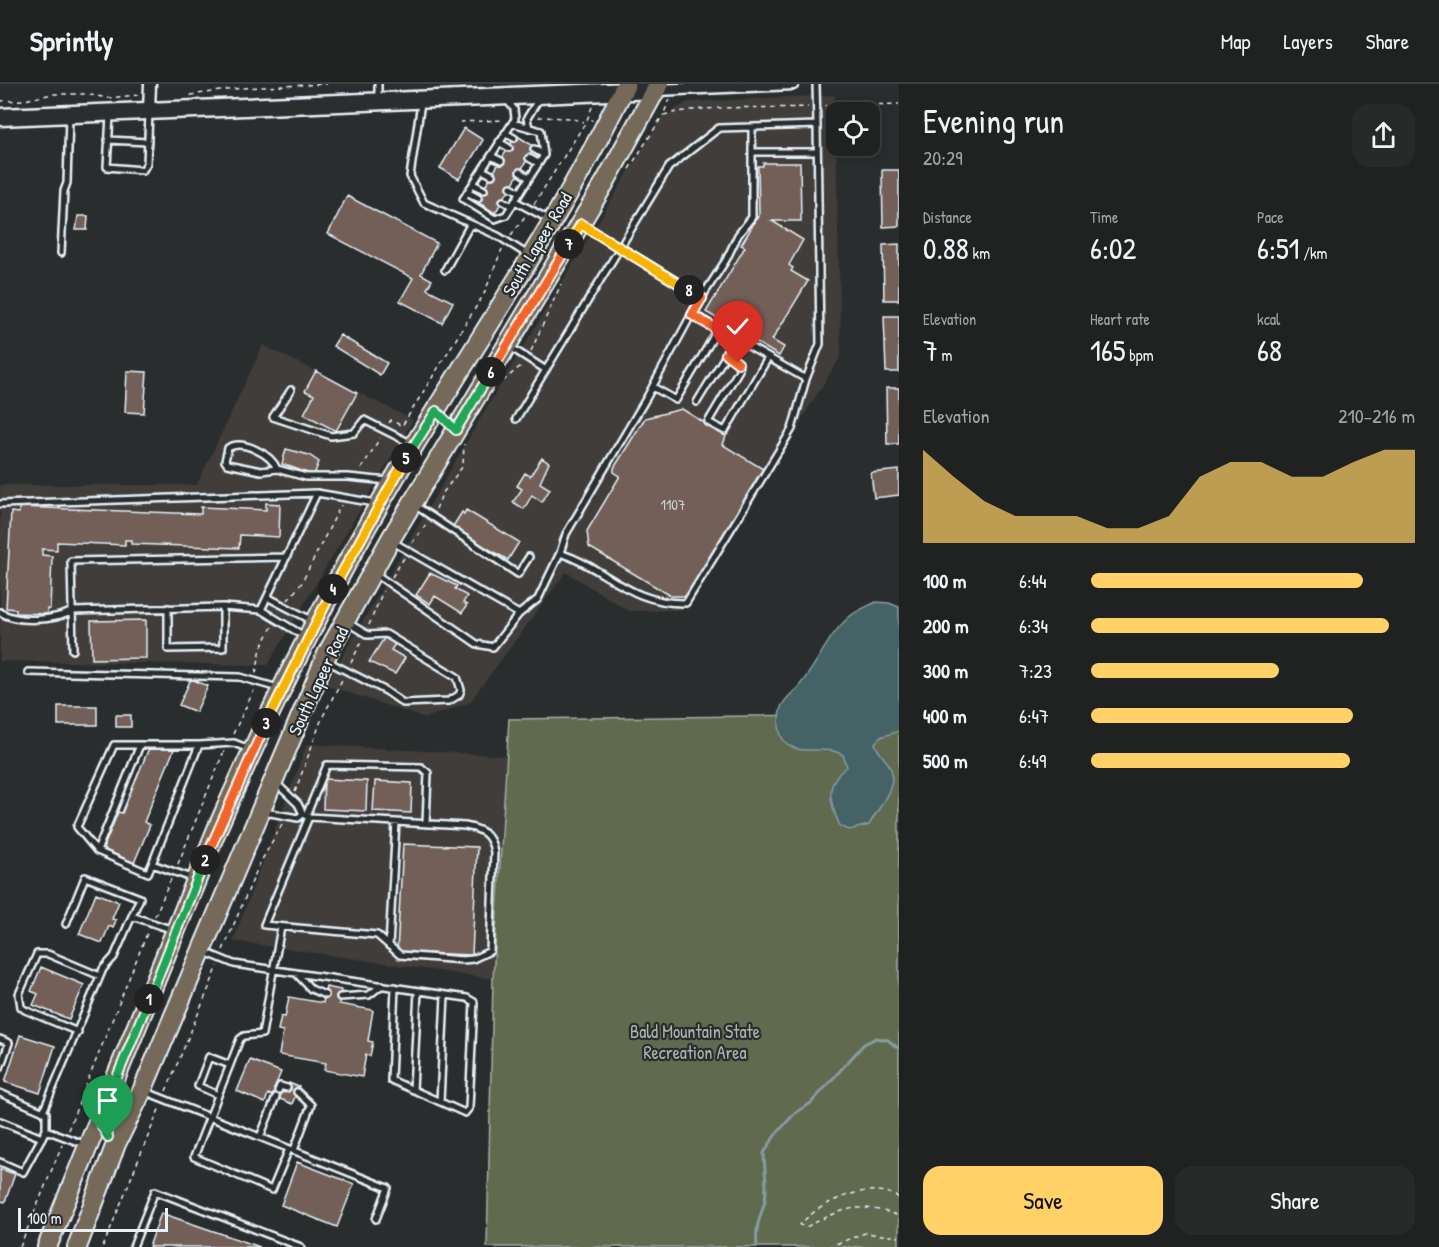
<!DOCTYPE html>
<meta charset="utf-8">
<style>
:root{--surface:#202222;--page:#282a2a;--text:#f1f3f6;--muted:#a2a4a5;--line:#3d3f40;--accent:#ffd166}
body{margin:0;font-family:"Patrick Hand",sans-serif;background:var(--page);color:var(--text);height:100vh;display:flex;flex-direction:column;font-size:22px;white-space:nowrap}
*{box-sizing:border-box;margin:0}
p{font-size:20px;color:var(--muted)}
.icon{flex:none;width:33px;height:33px;fill:none;stroke:currentColor;stroke-width:2;stroke-linecap:round;stroke-linejoin:round}
.map{position:relative;flex:1;overflow:hidden}
.details{display:flex;flex-direction:column;background:var(--surface);width:540px}
.details>*{flex:none}
.buttons{position:absolute;left:826px;top:18px;display:grid;gap:12px}
.buttons a{display:grid;place-items:center;width:54px;height:54px;border-radius:12px;background:var(--surface);box-shadow:0 3px 15px #0003,0 0 0 2px var(--line);font-size:30px}
.scale{position:absolute;left:18px;bottom:15px;width:150px;box-sizing:border-box;padding-left:6px;border:3px solid #e8f1f8;border-top:0;font-size:16px;line-height:21px;white-space:nowrap;color:#e8f1f8;-webkit-text-stroke:4px #2a2d2e;paint-order:stroke}
.pin{position:absolute;display:grid;place-items:center;width:51px;height:51px;color:#fff;margin:-62px -26px;border-radius:50% 50% 50% 0;rotate:-45deg;box-shadow:0 0 6px #0007}
.pin .icon{rotate:45deg}
.km{position:absolute;width:30px;height:30px;margin:-15px;border-radius:50%;background:#222;color:#fff;font-size:16px;line-height:30px;text-align:center}
.round{display:grid;place-items:center;flex:none;width:63px;height:63px;border-radius:18px;background:var(--page)}
.summary{display:flex;align-items:center;justify-content:space-between;height:102px;padding:0 24px}
h1{font-size:33px;font-weight:600;line-height:45px}
.metrics{display:grid;grid-template-columns:repeat(3,1fr);gap:9px;height:102px;padding:6px 24px}
.metrics div{display:grid;align-content:center}
.metrics b{font-size:30px;font-weight:600}
.metrics small{font-size:16px;font-weight:400}
.metrics p{font-size:16px}
.chart{height:168px;padding:12px 24px}
.chart p{display:flex;justify-content:space-between}
.chart svg{width:100%;height:108px;margin-top:6px;fill:var(--accent);opacity:.7}
.action{display:flex;gap:12px;margin-top:auto;padding:12px 24px}
.action a{flex:1;height:69px;border-radius:18px;background:var(--accent);color:#111;font-size:24px;font-weight:600;line-height:69px;text-align:center}
.action a+a{background:var(--page);color:var(--text)}
ul{padding:0 24px;list-style:none;font-size:20px}
li{display:grid;grid-template-columns:96px 72px 1fr;align-items:center;height:45px}
li i{height:15px;border-radius:8px;background:var(--accent)}
header{display:flex;align-items:center;gap:36px;box-sizing:border-box;height:84px;padding:0 30px;background:var(--surface);border-bottom:2px solid var(--line)}
header strong{font-size:28px}
nav{display:flex;gap:33px;margin-inline-start:auto;font-size:21px}
main{display:flex;flex:1;min-height:0}
.map>svg:first-child{display:block}
.built{fill:#403d3b}
.green{fill:#616a50;stroke:#a4aea4;stroke-width:1.5}
.water{fill:#456466;stroke:#869ca0;stroke-width:1.5}
.lines{fill:none;stroke-linecap:round;stroke-linejoin:round}
.stream{stroke:#869ca0;stroke-width:3}
.building{fill:#726159;stroke:#e8f1f8;stroke-width:1.5}
.service-casing{stroke:#e8f1f8;stroke-width:10}
.minor-casing{stroke:#e8f1f8;stroke-width:15}
.secondary-casing{stroke:#e8f1f8;stroke-width:21}
.primary-casing{stroke:#e8f1f8;stroke-width:22}
.path{stroke:#e8f1f8;stroke-width:1.5;stroke-dasharray:4.5 4.5;stroke-linecap:butt}
.service{stroke:#2a2d2e;stroke-width:5}
.minor{stroke:#2a2d2e;stroke-width:10}
.secondary{stroke:#2a2d2e;stroke-width:16}
.primary{stroke:#746a5a;stroke-width:18}
.split-1-casing{stroke:#fff;stroke-width:12}
.split-2-casing{stroke:#fff;stroke-width:12}
.split-3-casing{stroke:#fff;stroke-width:12}
.split-4-casing{stroke:#fff;stroke-width:12}
.split-5-casing{stroke:#fff;stroke-width:12}
.split-6-casing{stroke:#fff;stroke-width:12}
.split-7-casing{stroke:#fff;stroke-width:12}
.split-8-casing{stroke:#fff;stroke-width:12}
.split-9-casing{stroke:#fff;stroke-width:12}
.split-1{stroke:#22a559;stroke-width:8}
.split-2{stroke:#22a559;stroke-width:8}
.split-3{stroke:#f0652b;stroke-width:8}
.split-4{stroke:#f5b400;stroke-width:8}
.split-5{stroke:#f5b400;stroke-width:8}
.split-6{stroke:#22a559;stroke-width:8}
.split-7{stroke:#f0652b;stroke-width:8}
.split-8{stroke:#f5b400;stroke-width:8}
.split-9{stroke:#f0652b;stroke-width:8}
.labels{text-anchor:middle;dominant-baseline:central;stroke-width:4.5;stroke-linejoin:round;paint-order:stroke}
.number-label{font-size:15px;fill:#cacdd0}
.street-label{font-size:18px;fill:#e8f1f8;stroke:#2a2d2e}
.park-label{font-size:18px;fill:#abb4ac;stroke:#2a2d2e}
</style>
<header>
<strong>Sprintly</strong>
<nav><a>Map</a><a>Layers</a><a>Share</a></nav>
</header>
<main>
<div class="map">
<svg width="899" height="1163" viewBox="0 0 899 1163">
<rect width="100%" height="100%" fill="#2a2d2e"/>
<filter id="ink" filterUnits="userSpaceOnUse"><feTurbulence type="fractalNoise" baseFrequency=".0167" numOctaves="2"/><feDisplacementMap in="SourceGraphic" scale="12" xChannelSelector="R" yChannelSelector="G"/><feConvolveMatrix kernelMatrix="1 2 1 2 8 2 1 2 1" color-interpolation-filters="sRGB"/></filter>
<g filter="url(#ink)">
<path class="built" d="M 835,11 L 841,272 L 682,526 L 629,527 L 566,488 L 469,619 L 425,634 L 326,601 L 481,333 L 661,34 L 688,18 Z
M 263,261 L 413,336 L 268,581 L 0,577 L 0,401 L 197,401 Z
M 307,660 L 506,672 L 493,895 L 233,857 Z"/>
<path class="green" d="M 899,630 L 899,1163 L 487,1163 L 493,895 L 509,635 Z"/>
<path class="water" d="M 876,518 L 889,519 L 899,523 L 899,647 L 881,653 L 875,659 C 877,668 885,674 890,682 C 899,701 878,724 869,741 L 849,746 L 840,742 C 830,720 823,699 847,683 L 843,671 C 826,660 801,673 786,659 C 777,650 778,634 781,623 C 784,615 793,609 799,602 C 817,581 827,553 848,534 C 855,527 866,523 876,518 Z"/>
<g class="lines">
<path class="stream" d="M 757,1163 C 755,1139 760,1137 765,1116 C 768,1100 764,1086 764,1069 L 776,1050 L 795,1029 L 811,1019 L 864,960 L 876,954 L 888,956 L 899,965"/>
</g>
<path class="building" d="M 464,44 L 483,56 L 459,95 L 440,84 Z
M 516,51 L 535,63 L 495,129 L 476,117 Z
M 763,79 L 800,79 L 801,137 L 772,137 L 803,156 L 789,181 L 793,184 L 791,187 L 808,197 L 772,256 L 784,263 L 779,272 L 706,228 L 745,163 L 741,161 L 759,131 L 758,82 L 763,82 Z
M 882,86 L 899,86 L 899,142 L 883,143 Z
M 347,112 L 437,159 L 421,190 L 432,196 L 427,205 L 453,218 L 442,239 L 400,217 L 413,194 L 328,150 Z
M 78,132 L 88,132 L 87,146 L 76,146 Z
M 899,160 L 899,216 L 884,216 L 883,161 Z
M 884,232 L 899,232 L 899,288 L 886,288 Z
M 340,251 L 387,279 L 380,291 L 333,262 Z
M 127,287 L 147,288 L 144,329 L 125,328 Z
M 316,287 L 357,309 L 336,347 L 304,330 L 314,311 L 305,307 Z
M 886,304 L 899,304 L 899,360 L 887,360 Z
M 682,325 L 726,352 L 723,361 L 763,385 L 686,512 L 671,512 L 589,463 L 587,447 L 620,392 L 614,388 L 614,384 L 645,334 Z
M 286,365 L 309,371 L 319,378 L 314,391 L 282,380 Z
M 542,374 L 549,379 L 540,399 L 550,405 L 542,418 L 532,411 L 524,425 L 513,418 L 522,405 L 517,402 L 525,389 L 530,392 Z
M 899,386 L 899,411 L 874,414 L 871,389 Z
M 266,419 L 280,420 L 279,453 L 240,451 L 239,464 L 131,460 L 131,456 L 125,456 L 125,461 L 57,458 L 57,466 L 42,465 L 42,471 L 52,472 L 50,525 L 47,525 L 47,530 L 16,529 L 16,525 L 6,524 L 11,428 L 19,429 L 19,423 L 201,430 L 201,423 L 266,426 Z
M 466,426 L 519,458 L 508,476 L 452,444 L 462,428 L 464,430 Z
M 430,489 L 457,502 L 455,505 L 467,512 L 463,519 L 467,521 L 462,529 L 435,512 L 430,520 L 416,511 Z
M 146,536 L 146,574 L 92,575 L 91,537 Z
M 386,551 L 397,557 L 391,566 L 405,574 L 395,590 L 369,578 Z
M 191,595 L 208,602 L 196,628 L 179,621 Z
M 58,622 L 97,622 L 97,641 L 58,641 Z
M 116,631 L 131,631 L 131,643 L 116,643 Z
M 175,663 L 144,738 L 150,741 L 134,779 L 103,765 L 118,728 L 122,729 L 149,664 Z
M 324,695 L 367,697 L 366,727 L 323,725 Z
M 375,697 L 412,699 L 411,729 L 373,727 Z
M 403,760 L 477,763 L 472,871 L 397,868 Z
M 96,809 L 119,818 L 112,835 L 116,836 L 113,844 L 109,842 L 102,859 L 79,850 Z
M 41,883 L 84,901 L 69,935 L 33,921 L 38,910 L 31,907 Z
M 326,903 L 341,906 L 339,920 L 373,926 L 368,957 L 373,958 L 370,972 L 366,970 L 362,993 L 324,986 L 326,979 L 279,971 L 283,947 L 278,946 L 281,932 L 285,933 L 289,913 L 323,919 Z
M 20,951 L 55,962 L 40,1009 L 5,998 Z
M 250,976 L 281,988 L 274,1005 L 285,1009 L 289,999 L 299,1003 L 292,1020 L 268,1010 L 265,1019 L 237,1007 Z
M 297,1078 L 354,1100 L 337,1143 L 281,1121 Z
M 0,1085 L 15,1090 L 5,1118 L 0,1117 Z
M 161,1129 L 260,1163 L 149,1163 Z"/>
<g class="lines">
<defs>
<path id="service" d="M 378,0 L 378,16
M 816,0 L 817,41 L 820,260 L 806,295 L 792,345 L 686,519 C 629,520 610,486 560,469 L 566,450 L 647,313 L 695,224 L 726,176 L 738,151 L 752,133 L 752,43 L 817,41
M 506,15 L 514,25 L 515,35 L 463,115 L 495,135 L 506,131 L 544,71 L 541,47 L 512,39
M 421,19 L 410,92 L 424,119 L 498,152 L 528,171
M 110,32 L 107,83 L 143,86 L 147,79 L 149,28
M 529,44 L 527,34 L 540,13
M 505,49 L 514,54
M 108,56 L 148,58
M 499,58 L 509,64
M 534,65 L 544,71
M 752,68 L 817,68
M 491,72 L 501,77
M 529,74 L 538,79
M 482,86 L 492,91
M 520,88 L 529,94
M 473,100 L 484,106
M 511,103 L 520,108
M 467,108 L 478,114
M 503,117 L 512,122
M 515,117 L 550,136
M 583,141 L 703,214
M 61,169 L 64,107 L 67,99 L 69,32
M 445,186 L 470,141
M 692,230 L 806,295
M 510,263 L 546,286
M 726,270 L 738,279 L 739,286 L 708,338 L 725,347 L 768,274
M 653,303 L 676,316 L 718,245
M 291,306 L 273,333 L 331,352 L 354,349 L 364,336 L 410,359
M 697,318 L 735,256
M 516,335 L 669,83 L 719,44 L 752,43
M 277,385 C 271,370 242,355 228,364 L 225,377 L 227,380 L 261,387 L 277,385 L 306,393 L 348,393 L 388,397
M 0,420 L 317,409 L 375,419
M 416,422 L 518,490 L 529,473
M 393,458 L 519,530
M 374,489 L 477,560 L 493,563 L 519,530 L 538,515 L 560,469
M 269,514 L 313,537
M 168,524 L 168,565 L 223,564 L 223,523
M 261,526 L 304,552
M 0,528 C 18,540 55,536 73,527 L 223,523 L 261,526 L 317,409
M 73,566 L 71,477 L 287,473
M 329,578 L 386,607 L 403,619 L 449,617 L 459,611 L 461,606 L 457,593 L 386,550 L 368,551 L 348,539
M 28,588 L 240,593 L 278,604
M 275,698 L 298,720 L 303,730
M 265,728 L 298,734 L 303,730 L 309,733 L 465,742 C 482,745 491,750 494,768 L 490,867 L 473,875 L 463,876 L 400,871 L 377,851 L 264,841 L 309,733
M 306,732 L 327,681 L 421,683 L 428,689 L 426,740
M 97,767 L 140,661
M 152,780 L 148,789 L 97,767 L 77,743 L 114,661 L 199,661
M 192,794 L 152,780 L 199,661 L 234,659 L 249,665
M 66,840 L 85,793 L 140,814 L 132,832
M 281,843 L 262,950 L 244,952 L 240,955 L 194,1073 L 272,1106 L 289,1065
M 389,862 L 396,738
M 205,868 L 234,880 L 467,914 L 474,918 L 469,1024 L 465,1029 L 391,996 L 395,903
M 296,889 L 311,905 L 325,911
M 340,913 L 369,911 L 382,901
M 78,948 L 25,926 L 21,923 L 19,910 L 37,870 L 48,870 L 100,892
M 0,955 L 9,959 L 0,984
M 413,1006 L 418,907
M 144,1007 L 388,1104 L 376,1135
M 278,1007 L 280,1002 L 287,1004
M 0,1009 L 46,1029 L 46,1046 L 23,1088 L 0,1078
M 218,1011 L 198,1002 L 209,973 L 230,981
M 440,1018 L 445,911
M 43,1028 L 103,885 L 114,873 L 132,832 L 173,846
M 0,1037 L 42,1054
M 46,1046 L 86,1061
M 260,1053 L 276,1013
M 294,1066 L 311,1021 L 297,1008
M 133,1163 L 155,1107 L 301,1163"/>
<path id="minor" d="M 656,6 L 793,0
M 149,27 L 150,0"/>
<path id="secondary" d="M 0,33 L 656,6"/>
<path id="primary" d="M 47,1163 L 217,745 C 272,619 334,496 404,378 C 479,253 563,132 626,0
M 77,1163 L 116,1060 L 142,1007 L 328,568 L 390,456 L 604,100 L 659,0"/>
</defs>
<use href="#service" class="service-casing"/>
<use href="#minor" class="minor-casing"/>
<use href="#secondary" class="secondary-casing"/>
<use href="#primary" class="primary-casing"/>
<path class="path" d="M 190,11 L 243,4 L 327,0
M 670,15 L 663,31 C 711,20 759,25 808,23
M 0,17 L 25,16 L 52,10 L 85,10 L 108,14 L 138,11
M 825,22 L 899,20
M 592,23 L 587,36 L 593,36
M 538,33 L 570,34 L 584,38
M 460,38 L 504,36
M 629,85 L 663,31
M 534,120 L 587,36
M 511,151 L 526,131
M 531,267 L 561,200
M 503,297 L 522,281
M 389,339 L 391,336 L 402,342 L 484,210 L 502,165
M 361,385 L 380,354
M 436,425 L 442,410 L 463,382 L 464,360
M 412,459 L 427,439
M 392,493 L 404,474
M 288,516 L 301,500 L 341,421
M 369,541 L 383,507
M 351,579 L 362,556
M 256,589 L 261,564 L 272,543
M 233,650 L 254,606
M 295,708 L 322,634 L 343,594
M 178,780 L 224,667
M 155,832 L 171,795
M 223,866 L 259,781 L 282,740
M 166,1007 L 218,882
M 68,1046 L 148,847
M 899,1114 C 872,1095 820,1117 800,1141 L 806,1143 C 845,1124 857,1117 899,1132
M 20,1163 L 62,1061
M 103,1163 L 160,1023
M 828,1163 L 865,1149 L 899,1153"/>
<use href="#service" class="service"/>
<use href="#minor" class="minor"/>
<use href="#secondary" class="secondary"/>
<use href="#primary" class="primary"/>
</g>
</g>
<g class="lines" filter="url(#ink)">
<defs>
<path id="split-1" d="M 108,1053 L 99,1037 L 149,915"/>
<path id="split-2" d="M 149,915 L 205,776"/>
<path id="split-3" d="M 205,776 L 266,639"/>
<path id="split-4" d="M 266,639 L 333,505"/>
<path id="split-5" d="M 333,505 L 406,374"/>
<path id="split-6" d="M 406,374 L 436,327 L 456,346 L 491,288"/>
<path id="split-7" d="M 491,288 L 569,160"/>
<path id="split-8" d="M 569,160 L 581,140 L 689,206"/>
<path id="split-9" d="M 689,206 L 702,214 L 692,231 L 735,256 L 726,270 L 738,279"/>
</defs>
<use href="#split-1" class="split-1-casing"/>
<use href="#split-2" class="split-2-casing"/>
<use href="#split-3" class="split-3-casing"/>
<use href="#split-4" class="split-4-casing"/>
<use href="#split-5" class="split-5-casing"/>
<use href="#split-6" class="split-6-casing"/>
<use href="#split-7" class="split-7-casing"/>
<use href="#split-8" class="split-8-casing"/>
<use href="#split-9" class="split-9-casing"/>
<use href="#split-1" class="split-1"/>
<use href="#split-2" class="split-2"/>
<use href="#split-3" class="split-3"/>
<use href="#split-4" class="split-4"/>
<use href="#split-5" class="split-5"/>
<use href="#split-6" class="split-6"/>
<use href="#split-7" class="split-7"/>
<use href="#split-8" class="split-8"/>
<use href="#split-9" class="split-9"/>
</g>
<g class="labels">
<g class="number-label">
<text x="673" y="420">1107</text>
</g>
<g class="street-label">
<text transform="translate(537 160) rotate(-59)">South Lapeer Road</text>
<text transform="translate(318 597) rotate(-65)">South Lapeer Road</text>
</g>
<g class="park-label">
<text x="695" y="947">Bald Mountain State<tspan x="695" dy="21">Recreation Area</tspan></text>
</g>
</g>
</svg>
<div class="buttons">
<a><svg class="icon" aria-label="locate" viewBox="0 0 24 24"><circle cx="12" cy="12" r="6"/><path d="M12 2v4M12 18v4M2 12h4M18 12h4"/></svg></a>
</div>
<div class="scale">100 m</div>
<div class="pin" style="left:108px;top:1053px;background:#1e9e55"><svg class="icon" aria-label="arrive" viewBox="0 0 24 24"><path d="M6 21V4h12l-3 4 3 4H6"/></svg></div>
<div class="pin" style="left:738px;top:279px;background:#d93025"><svg class="icon" aria-label="check" viewBox="0 0 24 24"><path d="M5 12l5 5 9-10"/></svg></div>
<b class="km" style="left:149px;top:915px">1</b>
<b class="km" style="left:205px;top:776px">2</b>
<b class="km" style="left:266px;top:639px">3</b>
<b class="km" style="left:333px;top:505px">4</b>
<b class="km" style="left:406px;top:374px">5</b>
<b class="km" style="left:491px;top:288px">6</b>
<b class="km" style="left:569px;top:160px">7</b>
<b class="km" style="left:689px;top:206px">8</b>
</div>
<section class="details">
<div class="summary"><div><h1>Evening run</h1><p>20:29</p></div><a class="round"><svg class="icon" aria-label="share" viewBox="0 0 24 24"><path d="M12 15V3M7 8l5-5 5 5M5 13v7h14v-7"/></svg></a></div>
<div class="metrics">
<div><p>Distance</p><b>0.88<small> km</small></b></div>
<div><p>Time</p><b>6:02</b></div>
<div><p>Pace</p><b>6:51<small> /km</small></b></div>
</div>
<div class="metrics">
<div><p>Elevation</p><b>7<small> m</small></b></div>
<div><p>Heart rate</p><b>165<small> bpm</small></b></div>
<div><p>kcal</p><b>68</b></div>
</div>
<div class="chart"><p><span>Elevation</span>210–216 m</p>
<svg viewBox="0 0 160 44" preserveAspectRatio="none"><path d="M0 44V6L10 17L20 27L30 33L40 33L50 33L60 38L70 38L80 33L90 17L100 11L110 11L120 17L130 17L140 11L150 6L160 6V44z"/></svg>
</div>
<ul>
<li><b>100 m</b>6:44<i style="width:84%"></i></li>
<li><b>200 m</b>6:34<i style="width:92%"></i></li>
<li><b>300 m</b>7:23<i style="width:58%"></i></li>
<li><b>400 m</b>6:47<i style="width:81%"></i></li>
<li><b>500 m</b>6:49<i style="width:80%"></i></li>
</ul>
<div class="action"><a>Save</a><a>Share</a></div>
</section>
</main>
